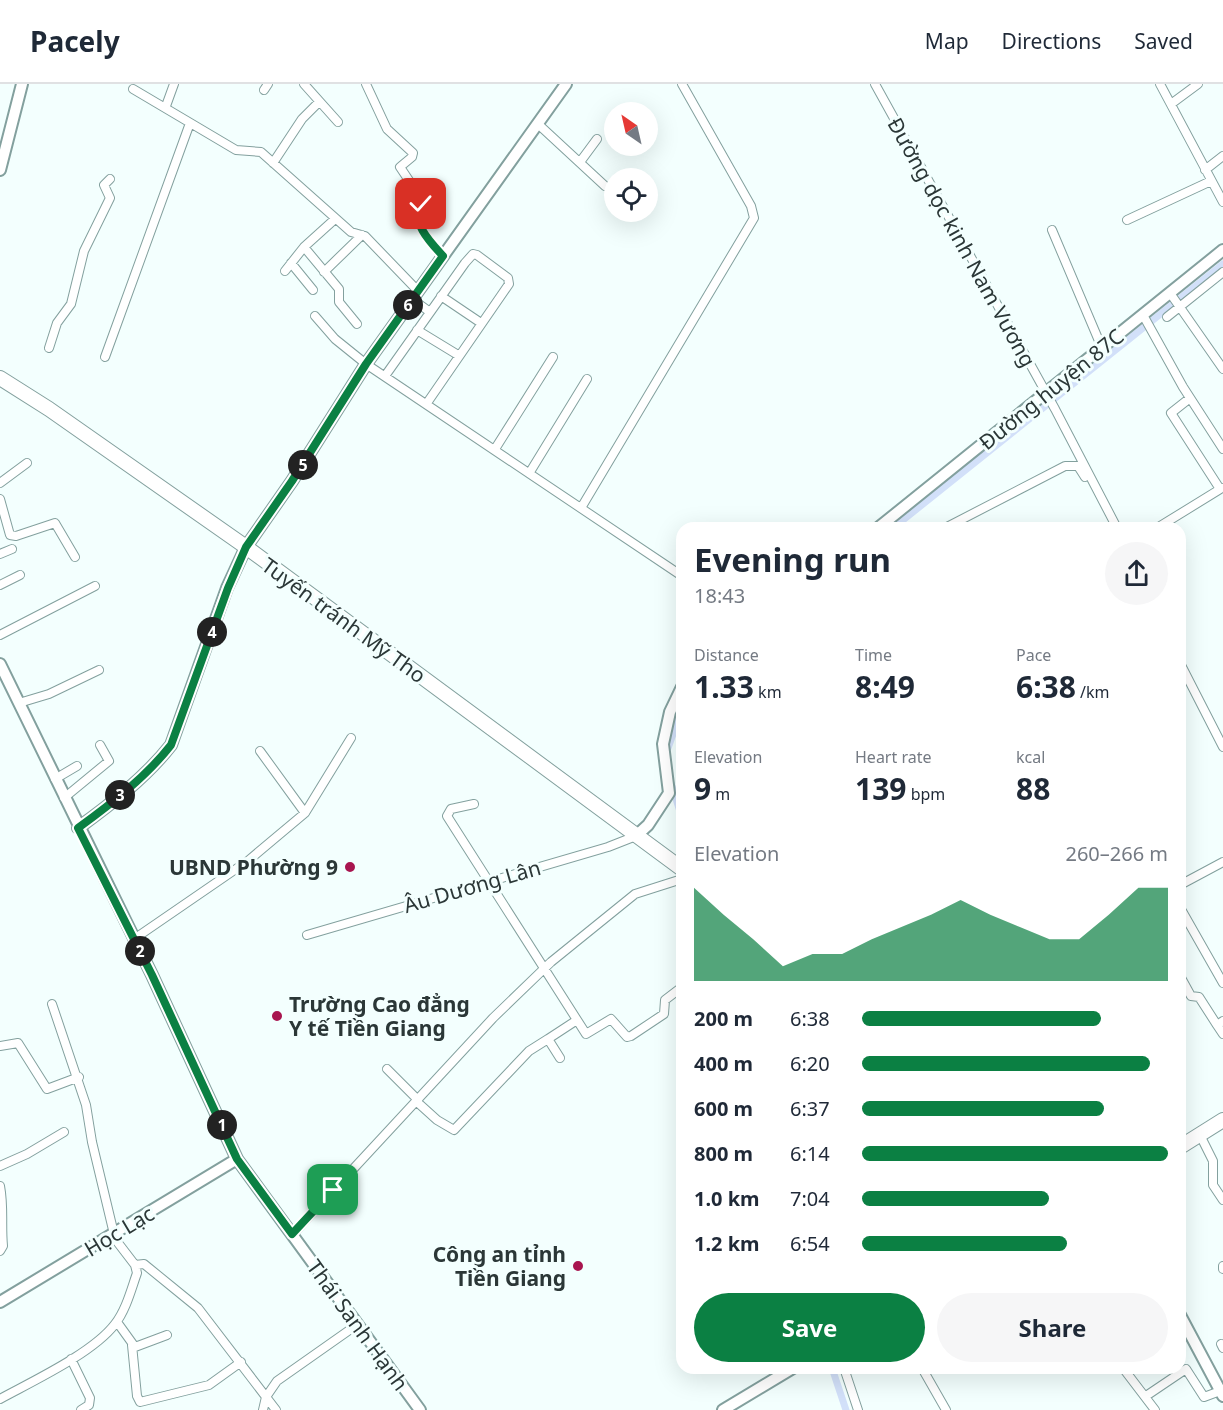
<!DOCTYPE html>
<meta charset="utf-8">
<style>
:root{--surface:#fff;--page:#f6f6f7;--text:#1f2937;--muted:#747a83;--line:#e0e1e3;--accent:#0b8043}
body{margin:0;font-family:"Noto Sans",sans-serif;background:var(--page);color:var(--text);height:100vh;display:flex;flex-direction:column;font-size:22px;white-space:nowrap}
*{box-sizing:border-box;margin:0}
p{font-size:20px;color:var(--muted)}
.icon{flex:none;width:33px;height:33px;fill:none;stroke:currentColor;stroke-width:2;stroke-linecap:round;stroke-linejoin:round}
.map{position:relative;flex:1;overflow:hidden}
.panel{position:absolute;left:676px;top:438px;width:510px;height:852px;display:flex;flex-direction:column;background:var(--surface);border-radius:18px;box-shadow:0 6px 24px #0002}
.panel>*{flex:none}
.needle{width:39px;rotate:326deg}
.fabs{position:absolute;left:604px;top:18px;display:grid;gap:12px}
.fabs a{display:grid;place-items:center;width:54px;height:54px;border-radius:50%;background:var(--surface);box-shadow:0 6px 24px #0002;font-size:30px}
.pin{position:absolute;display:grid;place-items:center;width:51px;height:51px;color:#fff;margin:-26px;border-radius:12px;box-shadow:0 3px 9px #0006}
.km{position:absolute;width:30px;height:30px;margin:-15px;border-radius:50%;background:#222;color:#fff;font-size:16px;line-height:30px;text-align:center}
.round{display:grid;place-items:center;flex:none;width:63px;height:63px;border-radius:32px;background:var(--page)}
.headline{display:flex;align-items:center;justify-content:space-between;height:102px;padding:0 18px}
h1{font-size:33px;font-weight:700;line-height:45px}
.stats{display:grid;grid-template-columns:repeat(3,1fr);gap:9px;height:102px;padding:6px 18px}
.stats div{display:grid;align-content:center}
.stats b{font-size:30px;font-weight:700}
.stats small{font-size:16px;font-weight:400}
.stats p{font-size:16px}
.chart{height:168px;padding:12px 18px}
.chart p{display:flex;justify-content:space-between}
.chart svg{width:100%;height:108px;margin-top:6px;fill:var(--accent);opacity:.7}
.action{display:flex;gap:12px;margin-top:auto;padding:12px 18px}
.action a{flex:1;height:69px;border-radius:36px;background:var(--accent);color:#fff;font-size:24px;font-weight:700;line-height:69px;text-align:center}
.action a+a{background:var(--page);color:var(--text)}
ul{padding:0 18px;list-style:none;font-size:20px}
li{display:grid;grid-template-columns:96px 72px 1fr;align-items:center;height:45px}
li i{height:15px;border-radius:8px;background:var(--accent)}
header{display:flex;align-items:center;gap:36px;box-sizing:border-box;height:84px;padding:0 30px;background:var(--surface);border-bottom:2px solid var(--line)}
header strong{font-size:28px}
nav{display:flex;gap:33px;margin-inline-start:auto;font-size:21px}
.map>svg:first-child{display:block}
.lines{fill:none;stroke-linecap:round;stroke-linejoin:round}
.canal{stroke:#d2e0f9;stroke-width:7}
.street-casing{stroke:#83a09e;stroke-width:10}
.secondary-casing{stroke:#83a09e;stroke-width:14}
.highway-casing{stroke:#83a09e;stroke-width:16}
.street{stroke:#fff;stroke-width:8}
.secondary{stroke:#fff;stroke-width:10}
.highway{stroke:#fff;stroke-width:14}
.route-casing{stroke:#fff;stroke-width:12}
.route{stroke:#0b8043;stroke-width:8}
.poi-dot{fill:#a8154f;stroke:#f3fffe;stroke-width:2}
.labels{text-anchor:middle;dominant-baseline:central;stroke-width:6;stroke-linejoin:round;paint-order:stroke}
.street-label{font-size:21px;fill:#2b3737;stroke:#f3fffe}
.poi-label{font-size:21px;font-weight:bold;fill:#2b3737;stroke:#f3fffe;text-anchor:end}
</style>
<header>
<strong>Pacely</strong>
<nav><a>Map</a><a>Directions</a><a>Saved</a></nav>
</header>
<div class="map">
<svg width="1223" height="1326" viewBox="0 0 1223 1326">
<rect width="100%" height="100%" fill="#f3fffe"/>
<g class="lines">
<path class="canal" d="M 893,444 L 1223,180
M 668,664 L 682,625
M 671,699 L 682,734
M 832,1284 L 846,1326"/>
<defs>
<path id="street" d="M 304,0 L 338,38
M 366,0 L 387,45 L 413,69 L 412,73 L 400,83 L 422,116 C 413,139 427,155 443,172
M 875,0 L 1055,325 L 1117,444
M 1160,0 L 1223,118
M 133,5 L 236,66 L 261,68 L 351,148 L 365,152 L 418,207
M 264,6 L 268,0
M 1171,20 L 1198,0
M 166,22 L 174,0
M 538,40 L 605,102
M 580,78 L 597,55
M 273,79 L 302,35 L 319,18
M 1205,86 L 1223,72
M 1127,136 L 1211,97
M 1052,146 L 1102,264
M 304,163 L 339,205 L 339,218 L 357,240
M 291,179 L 313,206
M 285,187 L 304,163 L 335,135
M 324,188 L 362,151
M 1170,209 L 1223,285
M 441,212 L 481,239
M 412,215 L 430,228
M 1143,231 L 1183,303 L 1223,365
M 315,232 L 335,255 L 366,280 L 682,492
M 1167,233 L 1223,188
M 417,246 L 458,271
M 49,264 L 57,239 L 71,220 L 84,167 L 110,114 L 104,101 L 110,95
M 105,273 L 190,39
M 385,292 L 465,179 L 473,170 L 477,171 L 508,194 L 509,200 L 427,319
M 1190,314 L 1171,329 L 1220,405
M 495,365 L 553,273
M 530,388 L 587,295
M 0,399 L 27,379
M 0,415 L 10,451 L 16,452 L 55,439 L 75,473
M 581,424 L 754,134 L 751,122 L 682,0
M 945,444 L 1065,382 L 1078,382 L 1085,393
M 1157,444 L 1222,404
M 0,470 L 12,465
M 0,501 L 20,491
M 0,551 L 95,502
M 1180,579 L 1223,663
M 19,619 L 49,610 L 99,586
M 260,667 L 305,729
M 55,695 L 77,682
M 64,714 L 109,677 L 100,661
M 474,720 L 451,725 L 447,732 L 586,950 L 611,935 L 627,953 L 631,952 L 664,930 L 665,916 L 682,903
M 1180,801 L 1223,778
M 1182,827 L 1223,899
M 307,851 L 608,763 L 636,752
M 134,855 L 249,776 L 305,729 L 351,654
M 1180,892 L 1191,912 L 1199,913 L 1217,941
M 52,920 L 86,1021 L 92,1058 L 114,1150
M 1223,937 L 1217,941 L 1223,950
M 548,955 L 577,936
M 0,962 L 18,959 L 47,1005 L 79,993
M 387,985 L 418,1016
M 416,1017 L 437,1036 L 454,1046 L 529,967 L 548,955 L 560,974
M 1200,1051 L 1213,1077 L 1213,1101 L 1223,1116
M 0,1082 L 27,1070 L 64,1048
M 0,1102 C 4,1123 1,1141 3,1162 L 0,1167
M 292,1151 L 493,934 L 551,878 L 635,810 L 682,795
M 135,1181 L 144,1180 L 198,1224 L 276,1326
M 1223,1182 L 1223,1185
M 117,1238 L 135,1263 L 167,1251
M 1221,1260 L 1223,1264
M 132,1261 L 137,1312 L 140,1318 L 209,1301 L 241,1278
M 71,1275 L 90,1314 L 89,1321 L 81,1326
M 844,1284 L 858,1326
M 922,1284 L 946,1326
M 1123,1284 L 1155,1326
M 1146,1312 L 1186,1285 L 1204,1313 L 1223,1306
M 0,1315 C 33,1297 93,1269 115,1240 C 126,1226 131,1206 137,1189 L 135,1181 L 112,1151
M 263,1326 L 266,1313 L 277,1297 L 358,1240"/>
<path id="secondary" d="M 0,86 L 22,0
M 878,444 L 1223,166
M 0,580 L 152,891 L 237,1075 L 420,1326
M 78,744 C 111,720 146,693 171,661 L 227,504 L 246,463 L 292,397 L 366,280 L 566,0
M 636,752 L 648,741 L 669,709 L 663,660 L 670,628 L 682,603
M 0,1218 L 237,1075
M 1180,1231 L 1223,1312
M 723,1326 L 793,1284"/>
<path id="highway" d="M 0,294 L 49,325 L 246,463 L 682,785
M 1180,1063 L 1223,1036"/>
</defs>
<use href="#street" class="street-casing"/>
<use href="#secondary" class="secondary-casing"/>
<use href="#highway" class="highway-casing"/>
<use href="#street" class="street"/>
<use href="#secondary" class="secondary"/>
<use href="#highway" class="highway"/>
</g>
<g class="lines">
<defs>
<path id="route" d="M 333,1106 L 292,1150 L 237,1075 L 152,891 L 78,744 C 111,720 146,693 171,661 L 228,504 L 246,463 L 292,397 L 366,280 L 443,172 C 431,159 410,138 421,120"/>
</defs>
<use href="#route" class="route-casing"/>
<use href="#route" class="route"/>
</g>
<g class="poi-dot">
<circle cx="350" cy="783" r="6"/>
<circle cx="277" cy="932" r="6"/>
<circle cx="578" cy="1182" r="6"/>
</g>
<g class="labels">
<g class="street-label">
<text transform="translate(962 158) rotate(61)">Đường dọc kinh Nam Vương</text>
<text transform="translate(1051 305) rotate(-39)">Đường huyện 87C</text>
<text transform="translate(344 536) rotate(36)">Tuyến tránh Mỹ Tho</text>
<text transform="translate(472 802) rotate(-16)">Âu Dương Lân</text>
<text transform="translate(119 1147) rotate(-31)">Học Lạc</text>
<text transform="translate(358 1241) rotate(54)">Thái Sanh Hạnh</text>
</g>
<g class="poi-label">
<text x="338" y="783">UBND Phường 9</text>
<text x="289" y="920" text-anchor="start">Trường Cao đẳng<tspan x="289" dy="24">Y tế Tiền Giang</tspan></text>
<text x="566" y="1170">Công an tỉnh<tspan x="566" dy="24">Tiền Giang</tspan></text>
</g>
</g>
</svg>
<div class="fabs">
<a><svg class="needle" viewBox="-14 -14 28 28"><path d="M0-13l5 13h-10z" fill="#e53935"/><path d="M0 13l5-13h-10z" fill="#747a83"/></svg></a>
<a><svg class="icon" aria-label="locate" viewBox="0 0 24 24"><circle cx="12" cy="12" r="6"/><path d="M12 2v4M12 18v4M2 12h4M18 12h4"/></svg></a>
</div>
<div class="pin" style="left:333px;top:1106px;background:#1e9e55"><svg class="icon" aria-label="arrive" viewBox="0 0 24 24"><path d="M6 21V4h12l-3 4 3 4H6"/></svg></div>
<div class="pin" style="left:421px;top:120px;background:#d93025"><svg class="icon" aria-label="check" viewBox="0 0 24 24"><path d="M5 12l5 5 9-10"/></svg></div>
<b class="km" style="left:222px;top:1041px">1</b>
<b class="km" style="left:140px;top:867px">2</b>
<b class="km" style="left:120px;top:711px">3</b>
<b class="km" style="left:212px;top:548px">4</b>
<b class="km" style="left:303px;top:381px">5</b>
<b class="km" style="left:408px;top:221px">6</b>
<section class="panel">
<div class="headline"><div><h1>Evening run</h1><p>18:43</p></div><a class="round"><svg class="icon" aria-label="share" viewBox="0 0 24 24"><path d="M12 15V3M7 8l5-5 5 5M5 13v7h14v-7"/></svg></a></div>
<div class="stats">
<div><p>Distance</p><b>1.33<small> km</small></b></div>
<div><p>Time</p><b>8:49</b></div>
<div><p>Pace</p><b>6:38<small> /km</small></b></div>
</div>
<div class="stats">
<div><p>Elevation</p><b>9<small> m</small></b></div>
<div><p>Heart rate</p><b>139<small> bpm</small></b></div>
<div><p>kcal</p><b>88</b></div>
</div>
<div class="chart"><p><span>Elevation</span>260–266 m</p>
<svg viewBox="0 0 160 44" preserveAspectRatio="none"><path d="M0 44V6L10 17L20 27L30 38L40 33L50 33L60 27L70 22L80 17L90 11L100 17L110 22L120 27L130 27L140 17L150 6L160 6V44z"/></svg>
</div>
<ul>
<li><b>200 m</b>6:38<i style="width:78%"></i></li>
<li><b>400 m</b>6:20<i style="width:94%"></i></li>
<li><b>600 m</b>6:37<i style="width:79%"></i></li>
<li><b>800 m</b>6:14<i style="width:100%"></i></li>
<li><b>1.0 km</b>7:04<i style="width:61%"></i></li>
<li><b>1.2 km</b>6:54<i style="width:67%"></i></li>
</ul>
<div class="action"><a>Save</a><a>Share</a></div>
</section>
</div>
